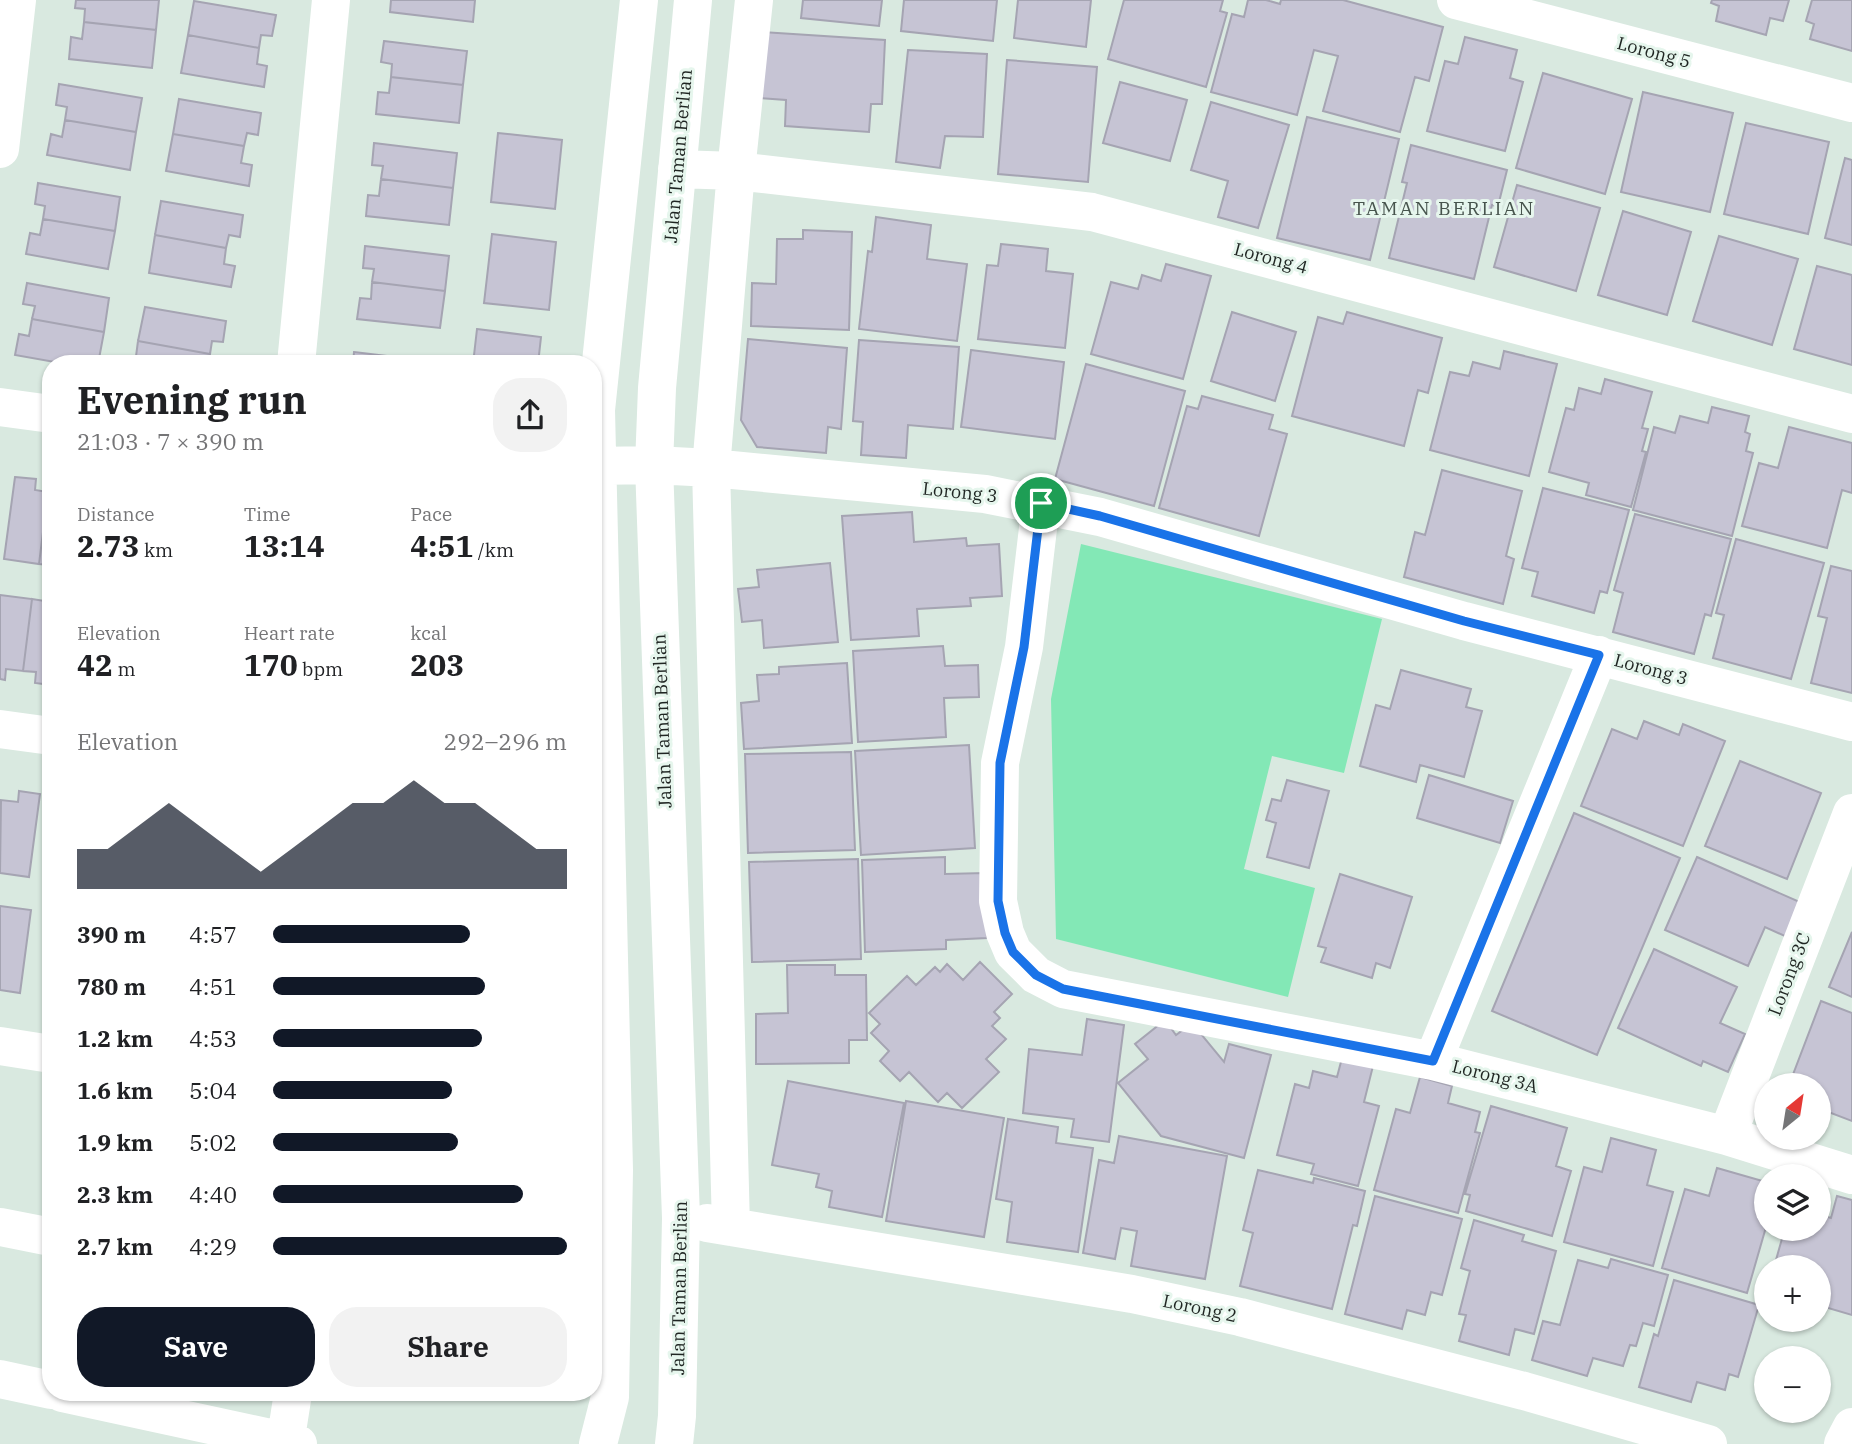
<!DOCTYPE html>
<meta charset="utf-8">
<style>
:root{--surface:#fff;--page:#f2f2f2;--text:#202124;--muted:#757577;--accent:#111827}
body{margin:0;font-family:"IBM Plex Serif",serif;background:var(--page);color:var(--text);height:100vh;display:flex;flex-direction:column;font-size:26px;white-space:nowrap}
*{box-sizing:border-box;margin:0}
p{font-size:23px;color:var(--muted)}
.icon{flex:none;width:38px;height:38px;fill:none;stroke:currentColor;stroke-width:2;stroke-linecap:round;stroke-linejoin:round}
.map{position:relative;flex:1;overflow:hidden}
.panel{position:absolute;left:42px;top:355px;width:560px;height:1046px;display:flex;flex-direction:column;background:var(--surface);border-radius:28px;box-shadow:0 2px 5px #0004}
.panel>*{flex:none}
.needle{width:46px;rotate:30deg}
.controls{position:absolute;left:1754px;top:1073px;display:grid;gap:14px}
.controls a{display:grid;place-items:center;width:77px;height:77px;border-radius:50%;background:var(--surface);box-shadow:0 2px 5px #0004;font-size:35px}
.pin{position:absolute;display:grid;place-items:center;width:60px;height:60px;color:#fff;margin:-30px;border:4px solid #fff;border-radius:50%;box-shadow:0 2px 7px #0007}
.round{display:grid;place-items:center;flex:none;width:74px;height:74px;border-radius:28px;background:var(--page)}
.head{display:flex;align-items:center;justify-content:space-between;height:119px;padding:0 35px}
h1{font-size:38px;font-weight:800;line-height:52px}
.stats{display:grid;grid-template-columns:repeat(3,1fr);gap:10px;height:119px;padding:7px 35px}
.stats div{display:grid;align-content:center}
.stats b{font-size:30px;font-weight:800}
.stats small{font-size:19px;font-weight:400}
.stats p{font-size:19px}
.chart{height:196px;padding:14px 35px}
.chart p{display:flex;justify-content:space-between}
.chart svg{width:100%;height:126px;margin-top:7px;fill:var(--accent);opacity:.7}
.cta{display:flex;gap:14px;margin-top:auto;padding:14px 35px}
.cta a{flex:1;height:80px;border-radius:28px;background:var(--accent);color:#fff;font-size:28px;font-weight:800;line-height:80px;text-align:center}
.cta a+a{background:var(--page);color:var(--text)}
ul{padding:0 35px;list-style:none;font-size:23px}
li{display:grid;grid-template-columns:112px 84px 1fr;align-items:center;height:52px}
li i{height:18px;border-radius:9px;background:var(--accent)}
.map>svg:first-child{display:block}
.green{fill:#83e8b6}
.building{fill:#c6c4d4;stroke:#a5a4b2;stroke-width:2}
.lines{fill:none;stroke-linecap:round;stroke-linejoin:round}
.minor{stroke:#fff;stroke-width:38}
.route-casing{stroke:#fff;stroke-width:14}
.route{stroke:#1a73e8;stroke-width:9}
.labels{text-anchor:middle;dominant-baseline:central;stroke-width:6;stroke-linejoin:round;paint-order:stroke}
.street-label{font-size:18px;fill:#1f2522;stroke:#e6f6ed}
.neighbourhood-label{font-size:19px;letter-spacing:2px;fill:#47544d;stroke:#e6f6ed}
</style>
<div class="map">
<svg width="1852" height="1444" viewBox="0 0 1852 1444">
<rect width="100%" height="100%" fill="#d9e9e0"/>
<path class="green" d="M 1081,544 L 1382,619 L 1344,773 L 1272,756 L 1244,869 L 1315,888 L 1288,997 L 1056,939 L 1051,699 Z"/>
<path class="building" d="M 76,0 L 159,0 L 156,30 L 84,22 L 85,9 L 75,8 Z
M 391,0 L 475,0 L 473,22 L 390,12 Z
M 803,0 L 882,0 L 879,26 L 801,18 Z
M 904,0 L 997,0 L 993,41 L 901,31 Z
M 1018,0 L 1091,0 L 1086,47 L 1014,38 Z
M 1124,0 L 1223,0 L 1220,11 L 1227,13 L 1206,87 L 1108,59 Z
M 1248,0 L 1266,0 L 1280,4 L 1281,0 L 1343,0 L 1443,27 L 1429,81 L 1415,77 L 1400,132 L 1323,111 L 1338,56 L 1314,50 L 1297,115 L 1211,92 L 1232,14 L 1244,17 Z
M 1712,0 L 1789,0 L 1783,21 L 1770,18 L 1766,35 L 1716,21 L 1719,6 L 1711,3 Z
M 1812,0 L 1852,0 L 1852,51 L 1810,39 L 1814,24 L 1806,21 Z
M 194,1 L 276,15 L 272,36 L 261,35 L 259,48 L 188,35 Z
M 84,22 L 156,30 L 152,68 L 69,59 L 71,37 L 82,39 Z
M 762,32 L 885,40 L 882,104 L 871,104 L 869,132 L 785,126 L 786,100 L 758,98 Z
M 188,35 L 259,48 L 257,64 L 267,66 L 264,87 L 181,73 Z
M 1465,37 L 1517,50 L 1510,78 L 1523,82 L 1505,151 L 1427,131 L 1445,61 L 1458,64 Z
M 384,41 L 467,51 L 463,85 L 391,77 L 392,64 L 381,62 Z
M 908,50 L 987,54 L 983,137 L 945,136 L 940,168 L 896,162 Z
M 1007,60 L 1097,67 L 1088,182 L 998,174 Z
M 1543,73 L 1632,99 L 1605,194 L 1516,168 Z
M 391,77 L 463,85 L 459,123 L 376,114 L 378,92 L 389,93 Z
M 1120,82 L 1187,100 L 1170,161 L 1103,143 Z
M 59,84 L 142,98 L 136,132 L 65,120 L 67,107 L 56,105 Z
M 1643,92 L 1733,113 L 1710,212 L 1621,192 Z
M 179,99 L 261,113 L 258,135 L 247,133 L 244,146 L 173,134 Z
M 1211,102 L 1289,125 L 1258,228 L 1218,217 L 1228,181 L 1191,170 Z
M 1307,117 L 1399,139 L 1370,260 L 1277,238 Z
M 65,120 L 136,132 L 130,170 L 47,155 L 51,134 L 62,137 Z
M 1746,123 L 1829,142 L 1808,234 L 1724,214 Z
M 498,133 L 562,140 L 555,209 L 491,202 Z
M 173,134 L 244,146 L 241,163 L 252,165 L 249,186 L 166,171 Z
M 374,143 L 457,153 L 453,188 L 381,179 L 383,166 L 372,165 Z
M 1411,145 L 1507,170 L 1498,206 L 1492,205 L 1474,279 L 1389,258 L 1407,183 L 1402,182 Z
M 1845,158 L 1852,160 L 1852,245 L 1825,238 Z
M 381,179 L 453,188 L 449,225 L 366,216 L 368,195 L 379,196 Z
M 38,183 L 120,197 L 115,231 L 43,219 L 45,206 L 35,204 Z
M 1517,185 L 1600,208 L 1576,291 L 1494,267 Z
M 161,201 L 243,215 L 240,237 L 229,235 L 226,248 L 155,235 Z
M 1623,211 L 1691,232 L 1667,315 L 1598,295 Z
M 876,217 L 931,225 L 927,259 L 967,264 L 957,341 L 859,329 L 868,251 L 872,252 Z
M 43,219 L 115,231 L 108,269 L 26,254 L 30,233 L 40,235 Z
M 803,230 L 852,232 L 849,330 L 751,326 L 752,283 L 776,284 L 777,239 L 803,239 Z
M 492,234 L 556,242 L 549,310 L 484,303 Z
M 155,235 L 226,248 L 224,264 L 235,266 L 231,287 L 149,273 Z
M 1719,236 L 1798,259 L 1772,345 L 1693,321 Z
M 1001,244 L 1048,249 L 1046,271 L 1073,274 L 1065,348 L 978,339 L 987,265 L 998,266 Z
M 365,246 L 449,256 L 445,291 L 372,282 L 374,269 L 363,268 Z
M 1166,264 L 1211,276 L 1183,379 L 1091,354 L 1111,282 L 1138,289 L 1142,275 L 1161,281 Z
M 1817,266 L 1852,275 L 1852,365 L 1794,349 Z
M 372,282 L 445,291 L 440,328 L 357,319 L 360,298 L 371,299 Z
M 27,283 L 109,298 L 104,332 L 32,319 L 35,306 L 23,304 Z
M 145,307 L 226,321 L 223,342 L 212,341 L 210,354 L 138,341 Z
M 1232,312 L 1296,332 L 1275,401 L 1211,381 Z
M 1347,312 L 1442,338 L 1428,393 L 1418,390 L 1404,446 L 1292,416 L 1318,317 L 1343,324 Z
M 32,319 L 104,332 L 98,364 L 66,364 L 15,355 L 19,334 L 29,336 Z
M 477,329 L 541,337 L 538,364 L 473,364 Z
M 748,339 L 847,348 L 841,429 L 828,427 L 826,453 L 757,447 L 741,420 Z
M 859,340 L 959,347 L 953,429 L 908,425 L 906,458 L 861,455 L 863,422 L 853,421 Z
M 138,341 L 210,354 L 208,364 L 135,364 Z
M 971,350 L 1064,362 L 1055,439 L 961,427 Z
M 1504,351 L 1557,364 L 1529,476 L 1430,450 L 1450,372 L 1469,376 L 1473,362 L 1500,369 Z
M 354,352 L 437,362 L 436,364 L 353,364 Z
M 1086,364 L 1185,391 L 1154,506 L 1055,479 Z
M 1605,379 L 1652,392 L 1642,428 L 1648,429 L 1642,451 L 1646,452 L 1631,507 L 1586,495 L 1589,483 L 1549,472 L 1566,408 L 1574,410 L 1579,388 L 1601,394 Z
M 1202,396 L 1273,415 L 1269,429 L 1287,434 L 1259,536 L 1159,508 L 1187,406 L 1198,409 Z
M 1712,407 L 1749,416 L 1745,432 L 1750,434 L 1746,451 L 1753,453 L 1732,536 L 1633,510 L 1654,427 L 1675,433 L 1680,416 L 1708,423 Z
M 1789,427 L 1852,443 L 1852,493 L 1842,490 L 1827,548 L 1742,526 L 1759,463 L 1778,468 Z
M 1442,470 L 1522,491 L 1506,556 L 1514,559 L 1503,604 L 1404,577 L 1415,532 L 1425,535 Z
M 15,477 L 36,479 L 35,490 L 48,492 L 39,564 L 4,559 Z
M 1543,488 L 1629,510 L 1607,593 L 1600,591 L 1594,613 L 1532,596 L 1538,572 L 1522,568 Z
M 48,492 L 51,492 L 51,565 L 39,564 Z
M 912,512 L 914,542 L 966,538 L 967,546 L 999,544 L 1002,596 L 970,598 L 971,606 L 917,609 L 919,636 L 851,640 L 842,516 Z
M 1635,514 L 1731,539 L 1711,616 L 1705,614 L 1694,654 L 1613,632 L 1623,593 L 1614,590 Z
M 1736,539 L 1824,563 L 1791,679 L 1713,658 L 1724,615 L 1716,613 Z
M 830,563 L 838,642 L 764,648 L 762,620 L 742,622 L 738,589 L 759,587 L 757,570 Z
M 1831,566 L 1852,571 L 1852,693 L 1811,683 L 1827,618 L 1818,616 Z
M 0,595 L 32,599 L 23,671 L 6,669 L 5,680 L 0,679 Z
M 32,599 L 51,602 L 51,685 L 35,683 L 36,672 L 23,671 Z
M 943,646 L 945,666 L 978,665 L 979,697 L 944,698 L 946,737 L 858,742 L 853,651 Z
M 847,663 L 852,743 L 744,749 L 741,703 L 759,701 L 757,675 L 779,674 L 779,667 Z
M 1401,670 L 1471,689 L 1466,707 L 1482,711 L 1464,777 L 1420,765 L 1416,782 L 1360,766 L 1376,705 L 1390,709 Z
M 1644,721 L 1679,735 L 1683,724 L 1725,741 L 1683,846 L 1581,806 L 1612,729 L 1637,739 Z
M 969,745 L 975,848 L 861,855 L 855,751 Z
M 851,752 L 855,850 L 748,853 L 745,754 Z
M 1740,761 L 1821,793 L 1787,879 L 1705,846 Z
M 1429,775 L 1513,801 L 1500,843 L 1417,818 Z
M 1287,780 L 1329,791 L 1309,868 L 1267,857 L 1276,823 L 1266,820 L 1272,799 L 1281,801 Z
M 19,791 L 40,794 L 29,877 L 0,873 L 1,800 L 18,802 Z
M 1574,813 L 1680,858 L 1597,1055 L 1492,1011 Z
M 945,857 L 945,874 L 985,873 L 987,938 L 946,940 L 946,949 L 865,952 L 862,860 Z
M 1697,857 L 1802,903 L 1787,937 L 1765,927 L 1748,966 L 1665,930 Z
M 858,859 L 861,959 L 752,962 L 749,862 Z
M 1340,874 L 1412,897 L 1390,968 L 1376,963 L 1372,978 L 1321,962 L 1326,948 L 1318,946 Z
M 0,906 L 31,910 L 20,993 L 0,990 Z
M 1852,932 L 1852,997 L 1829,987 Z
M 1654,949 L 1737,987 L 1720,1023 L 1745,1034 L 1728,1072 L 1703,1061 L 1701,1066 L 1618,1028 Z
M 980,962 L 1012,994 L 994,1012 L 1000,1018 L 992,1026 L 1006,1039 L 986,1059 L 999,1072 L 962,1108 L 947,1093 L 938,1102 L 909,1072 L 900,1081 L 880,1061 L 889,1051 L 871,1033 L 880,1024 L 869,1013 L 907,976 L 916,985 L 935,967 L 940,972 L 947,964 L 963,980 Z
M 787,965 L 835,965 L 835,975 L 866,975 L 867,1040 L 849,1040 L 849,1063 L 756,1064 L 756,1014 L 788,1013 Z
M 1821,1001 L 1852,1013 L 1852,1121 L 1818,1108 L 1818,1085 L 1789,1085 Z
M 1087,1019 L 1124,1025 L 1109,1142 L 1071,1137 L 1074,1119 L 1023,1113 L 1029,1049 L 1082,1055 Z
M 1165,1020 L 1176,1035 L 1192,1023 L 1224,1062 L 1229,1044 L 1271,1055 L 1244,1158 L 1161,1136 L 1118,1083 L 1148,1059 L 1135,1044 Z
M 1342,1058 L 1373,1066 L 1364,1102 L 1379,1106 L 1358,1186 L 1311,1174 L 1314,1164 L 1277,1155 L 1295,1084 L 1309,1088 L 1313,1071 L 1337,1077 Z
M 1420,1077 L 1452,1086 L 1448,1103 L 1480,1112 L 1475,1132 L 1480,1133 L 1458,1213 L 1374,1190 L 1396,1109 L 1410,1113 Z
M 788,1081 L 904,1103 L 882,1217 L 829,1207 L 832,1191 L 816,1187 L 819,1174 L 772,1165 Z
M 906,1101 L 1004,1118 L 984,1237 L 886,1221 Z
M 1491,1106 L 1567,1128 L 1556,1166 L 1571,1171 L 1552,1236 L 1466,1211 L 1470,1195 L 1465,1194 Z
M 1008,1119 L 1058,1127 L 1056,1143 L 1093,1148 L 1078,1252 L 1007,1242 L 1012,1202 L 996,1199 Z
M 1119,1136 L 1227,1156 L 1205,1279 L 1131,1266 L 1137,1231 L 1121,1228 L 1115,1259 L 1083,1253 L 1099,1160 L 1114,1163 Z
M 1611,1138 L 1656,1150 L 1647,1185 L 1673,1192 L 1653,1266 L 1564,1242 L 1584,1167 L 1602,1172 Z
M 1717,1168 L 1766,1182 L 1766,1202 L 1763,1212 L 1766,1213 L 1766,1227 L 1747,1293 L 1662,1268 L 1685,1189 L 1709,1196 Z
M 1258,1170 L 1313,1183 L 1314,1178 L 1365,1191 L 1357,1226 L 1353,1225 L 1332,1309 L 1240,1286 L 1253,1233 L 1243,1230 Z
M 1375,1196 L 1462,1219 L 1442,1295 L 1431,1292 L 1425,1315 L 1407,1310 L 1402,1329 L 1345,1314 Z
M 1837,1196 L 1852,1200 L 1852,1315 L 1818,1305 L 1818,1267 L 1774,1267 L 1785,1228 L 1818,1228 L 1818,1214 L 1831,1218 Z
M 1474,1220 L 1524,1235 L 1522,1241 L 1556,1251 L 1534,1334 L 1515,1329 L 1509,1355 L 1459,1341 L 1466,1315 L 1459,1314 L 1470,1271 L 1461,1268 Z
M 1611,1259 L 1668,1275 L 1654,1326 L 1643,1323 L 1636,1346 L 1630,1345 L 1623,1366 L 1593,1358 L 1587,1376 L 1532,1360 L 1543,1321 L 1560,1325 L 1578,1260 L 1608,1268 Z
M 1674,1280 L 1759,1305 L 1738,1377 L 1729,1374 L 1725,1390 L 1697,1382 L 1691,1402 L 1639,1387 L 1654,1334 L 1658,1336 Z"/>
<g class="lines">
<path class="minor" d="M 1456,0 L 1852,103
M 0,149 L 17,0
M 677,169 L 736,171 L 1092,212 L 1852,414
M 296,364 L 331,0
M 0,407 L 51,414
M 596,466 L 654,465 L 711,468 L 985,494 L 1100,517 L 1464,621 L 1852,722
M 1041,503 L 1024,647 L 1000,763 L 998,901 L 1005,933 L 1013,952 L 1036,975 L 1063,989 L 1433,1061 L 1727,1136 L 1852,1175
M 0,729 L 51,736
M 0,1046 L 51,1054
M 1433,1061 L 1599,655
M 1727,1136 L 1852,813
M 707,1223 L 1132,1294 L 1240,1317 L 1524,1391 L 1708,1444
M 0,1227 L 51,1237
M 731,1227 L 711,468 L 736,171 L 754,0
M 0,1379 L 51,1390
M 62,1393 L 298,1444
M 285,1444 L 293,1393
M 598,1444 L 610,1397 L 614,1170 L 596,410 L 639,0
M 674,1444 L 677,1416 L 681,1218 L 654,465 L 657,388 L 693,0
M 1843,1444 L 1852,1427"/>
</g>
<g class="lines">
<defs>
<path id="route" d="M 1041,503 L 1100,516 L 1464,621 L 1599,655 L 1433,1061 L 1063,989 L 1036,975 L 1013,952 L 1005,933 L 998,901 L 1000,763 L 1024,647 Z"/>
</defs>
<use href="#route" class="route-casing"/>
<use href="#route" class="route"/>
</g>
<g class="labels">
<g class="street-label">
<text transform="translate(1654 52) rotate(15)">Lorong 5</text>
<text transform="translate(678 156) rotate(-85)">Jalan Taman Berlian</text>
<text transform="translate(1271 258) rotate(15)">Lorong 4</text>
<text transform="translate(960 492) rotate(6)">Lorong 3</text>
<text transform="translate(1651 669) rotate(15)">Lorong 3</text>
<text transform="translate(662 721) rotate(-92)">Jalan Taman Berlian</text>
<text transform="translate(1789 974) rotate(-69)">Lorong 3C</text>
<text transform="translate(1495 1076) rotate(14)">Lorong 3A</text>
<text transform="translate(679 1288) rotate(-89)">Jalan Taman Berlian</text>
<text transform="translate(1200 1308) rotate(12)">Lorong 2</text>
</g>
<g class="neighbourhood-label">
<text x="1444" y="208">TAMAN BERLIAN</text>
</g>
</g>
</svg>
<div class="controls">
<a><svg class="needle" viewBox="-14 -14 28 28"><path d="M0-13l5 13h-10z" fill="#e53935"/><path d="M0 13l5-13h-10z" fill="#757577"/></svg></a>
<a><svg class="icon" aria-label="layers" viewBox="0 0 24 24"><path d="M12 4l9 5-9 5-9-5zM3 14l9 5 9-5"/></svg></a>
<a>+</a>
<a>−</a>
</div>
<div class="pin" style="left:1041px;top:503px;background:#1e9e55"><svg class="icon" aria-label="arrive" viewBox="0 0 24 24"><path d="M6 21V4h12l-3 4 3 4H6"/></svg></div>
<section class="panel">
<div class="head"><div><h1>Evening run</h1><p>21:03 · 7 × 390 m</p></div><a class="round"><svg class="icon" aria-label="share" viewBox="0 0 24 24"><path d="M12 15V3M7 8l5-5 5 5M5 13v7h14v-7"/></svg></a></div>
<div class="stats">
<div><p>Distance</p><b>2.73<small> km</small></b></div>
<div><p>Time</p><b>13:14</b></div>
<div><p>Pace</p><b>4:51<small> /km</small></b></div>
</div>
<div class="stats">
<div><p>Elevation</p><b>42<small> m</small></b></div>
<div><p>Heart rate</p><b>170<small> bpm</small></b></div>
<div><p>kcal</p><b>203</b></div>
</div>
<div class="chart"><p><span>Elevation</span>292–296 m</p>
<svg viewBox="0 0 160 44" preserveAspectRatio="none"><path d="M0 44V30L10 30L20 22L30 14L40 22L50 30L60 38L70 30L80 22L90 14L100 14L110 6L120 14L130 14L140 22L150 30L160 30V44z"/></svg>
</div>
<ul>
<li><b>390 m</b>4:57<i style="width:67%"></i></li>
<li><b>780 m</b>4:51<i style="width:72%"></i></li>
<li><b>1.2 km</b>4:53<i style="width:71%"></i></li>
<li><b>1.6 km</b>5:04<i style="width:61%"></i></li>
<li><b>1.9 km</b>5:02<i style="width:63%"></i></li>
<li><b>2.3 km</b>4:40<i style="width:85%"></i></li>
<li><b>2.7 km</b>4:29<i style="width:100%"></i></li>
</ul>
<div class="cta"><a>Save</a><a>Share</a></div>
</section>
</div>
